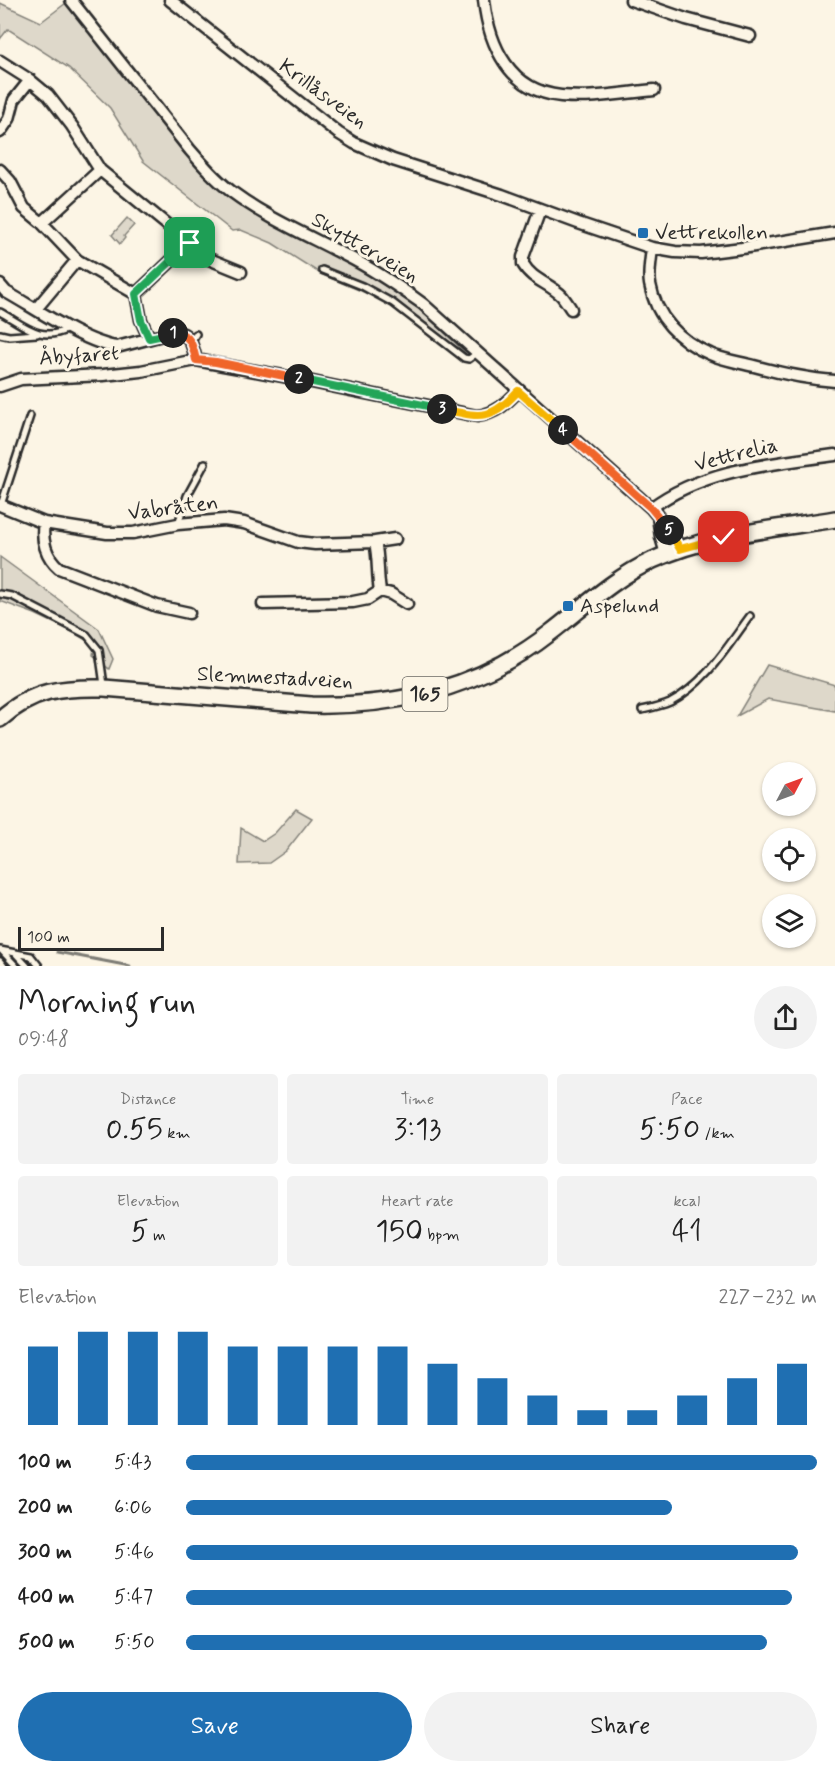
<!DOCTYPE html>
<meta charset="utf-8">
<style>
:root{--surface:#fff;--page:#f2f2f2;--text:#222;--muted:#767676;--accent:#1f6fb2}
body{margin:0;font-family:Mynerve,sans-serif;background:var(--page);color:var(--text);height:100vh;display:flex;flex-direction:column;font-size:22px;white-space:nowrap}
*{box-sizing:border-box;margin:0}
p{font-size:20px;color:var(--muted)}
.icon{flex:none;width:33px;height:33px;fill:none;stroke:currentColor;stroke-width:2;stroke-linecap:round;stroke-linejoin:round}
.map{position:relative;height:966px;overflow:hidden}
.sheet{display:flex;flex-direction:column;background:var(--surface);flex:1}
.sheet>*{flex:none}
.needle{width:39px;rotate:49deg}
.tools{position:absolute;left:762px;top:762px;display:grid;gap:12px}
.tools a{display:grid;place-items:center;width:54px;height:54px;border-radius:50%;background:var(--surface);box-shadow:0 2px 4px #0004;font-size:30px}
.scale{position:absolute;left:18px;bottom:15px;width:146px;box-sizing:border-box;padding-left:6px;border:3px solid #2b2b2b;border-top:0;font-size:16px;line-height:21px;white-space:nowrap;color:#2b2b2b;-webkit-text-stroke:4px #fcf5e5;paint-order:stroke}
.pin{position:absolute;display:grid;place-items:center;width:51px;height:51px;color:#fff;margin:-26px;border-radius:12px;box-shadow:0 3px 9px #0006}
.km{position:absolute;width:30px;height:30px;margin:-15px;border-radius:50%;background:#222;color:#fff;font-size:16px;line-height:30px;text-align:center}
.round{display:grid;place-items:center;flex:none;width:63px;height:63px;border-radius:32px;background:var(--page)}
.summary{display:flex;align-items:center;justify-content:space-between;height:102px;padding:0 18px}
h1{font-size:33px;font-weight:600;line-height:45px}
.stats{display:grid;grid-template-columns:repeat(3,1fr);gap:9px;height:102px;padding:6px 18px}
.stats div{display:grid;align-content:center;border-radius:6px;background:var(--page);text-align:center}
.stats b{font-size:30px;font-weight:600}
.stats small{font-size:16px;font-weight:400}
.stats p{font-size:16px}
.chart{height:168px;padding:12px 18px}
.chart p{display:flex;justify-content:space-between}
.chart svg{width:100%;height:108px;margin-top:6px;stroke:var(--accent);stroke-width:6}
.button{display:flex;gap:12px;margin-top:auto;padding:12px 18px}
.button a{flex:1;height:69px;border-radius:36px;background:var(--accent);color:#fff;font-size:24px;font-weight:600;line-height:69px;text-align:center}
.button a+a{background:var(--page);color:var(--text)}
ul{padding:0 18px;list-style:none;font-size:20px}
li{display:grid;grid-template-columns:96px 72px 1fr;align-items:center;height:45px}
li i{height:15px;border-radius:8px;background:var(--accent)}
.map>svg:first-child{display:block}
.green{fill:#ded8ca;stroke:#84827a;stroke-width:1.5}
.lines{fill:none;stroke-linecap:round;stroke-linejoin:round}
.stream{stroke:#7d7b74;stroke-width:3}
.service-casing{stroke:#2b2b2b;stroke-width:10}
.minor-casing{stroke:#2b2b2b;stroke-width:15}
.primary-casing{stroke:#2b2b2b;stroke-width:20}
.service{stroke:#fcf5e5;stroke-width:5}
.minor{stroke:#fcf5e5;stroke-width:10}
.primary{stroke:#fcf5e5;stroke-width:15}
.split-1-casing{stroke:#fff;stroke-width:12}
.split-2-casing{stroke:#fff;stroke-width:12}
.split-3-casing{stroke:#fff;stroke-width:12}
.split-4-casing{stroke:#fff;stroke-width:12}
.split-5-casing{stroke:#fff;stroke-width:12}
.split-6-casing{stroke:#fff;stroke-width:12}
.split-1{stroke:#22a559;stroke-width:8}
.split-2{stroke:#f0652b;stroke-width:8}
.split-3{stroke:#22a559;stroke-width:8}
.split-4{stroke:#f5b400;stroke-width:8}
.split-5{stroke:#f0652b;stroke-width:8}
.split-6{stroke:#f5b400;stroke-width:8}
.poi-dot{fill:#1f6fb2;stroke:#fcf5e5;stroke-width:2}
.labels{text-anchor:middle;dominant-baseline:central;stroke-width:6;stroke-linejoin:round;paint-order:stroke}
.shield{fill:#fcf5e5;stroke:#6a6863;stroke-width:1.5}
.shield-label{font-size:20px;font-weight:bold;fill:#2b2b2b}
.street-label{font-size:21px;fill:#2b2b2b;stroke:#fcf5e5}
.poi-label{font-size:21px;fill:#2b2b2b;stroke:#fcf5e5;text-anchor:start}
</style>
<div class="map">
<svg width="835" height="966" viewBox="0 0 835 966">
<rect width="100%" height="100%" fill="#fcf5e5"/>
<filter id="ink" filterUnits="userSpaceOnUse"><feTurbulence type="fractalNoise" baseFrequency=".0167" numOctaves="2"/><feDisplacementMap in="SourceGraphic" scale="12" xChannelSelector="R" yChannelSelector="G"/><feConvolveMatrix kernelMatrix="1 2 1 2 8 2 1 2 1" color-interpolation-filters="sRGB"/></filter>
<g filter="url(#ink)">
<path class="green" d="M 70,0 L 183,152 L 223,190 L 294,236 L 366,271 L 418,308 L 466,353 L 392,304 L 321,274 L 272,243 L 241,230 L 232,231 L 143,161 L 110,108 L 69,68 L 8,29 L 0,39 L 0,3 L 41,22 Z
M 127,218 L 134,225 L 124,236 L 125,238 L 120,244 L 112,235 Z
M 0,557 L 99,629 L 113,659 L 109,669 L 93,655 L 94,648 L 89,642 L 73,632 L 35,614 L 0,601 Z
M 767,665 L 835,685 L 835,711 L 768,699 L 737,716 Z
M 296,809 L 312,818 L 286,851 L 269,863 L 239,864 L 241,828 L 263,841 L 275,833 Z"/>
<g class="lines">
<path class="stream" d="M 57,952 L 130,966"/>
<defs>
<path id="service" d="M 322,270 L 362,286 L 393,303 L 464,358 L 469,359 L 477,353
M 0,312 C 24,325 40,343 68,329
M 0,334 L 9,336 L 37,334
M 191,342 L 196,334
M 1,505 L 30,416
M 178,524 L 187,496 L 205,463
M 0,594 L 12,596 L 87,635 L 99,650 L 104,685
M 642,710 C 651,708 661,706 670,702 C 705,684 727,647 750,616
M 0,950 L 31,956 L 39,966
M 2,951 L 16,966
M 15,953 L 27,966
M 0,961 L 4,966"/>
<path id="minor" d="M 71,0 L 190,150 C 203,165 216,180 232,192 C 267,218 307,235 345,255 C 373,269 398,286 423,304 L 651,508 L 672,533 L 680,549
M 170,0 L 338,133 L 354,143 L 393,160 L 502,195 L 578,223 L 652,248 L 675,252 L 701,253 L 742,248 L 835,233
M 484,0 C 489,46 510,91 561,96 C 591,99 623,93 654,90
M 631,0 L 686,19 L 750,36
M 0,61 L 30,80 L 48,95 L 72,126 L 100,170 L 209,259 L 241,272
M 0,132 L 9,119 L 14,100 L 30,80
M 0,170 L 10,181 L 24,208 L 42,223 L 77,260 L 136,294 L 141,320 L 149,338
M 540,210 L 523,257 L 523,264 C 532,280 549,283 562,296 C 565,300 568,304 571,309
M 42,223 L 100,170
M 652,248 C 651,259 648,273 650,284 C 656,317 679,341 710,354 C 723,360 739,362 754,366 C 780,373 808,379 835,381
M 0,285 L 6,292 C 35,308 85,343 117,347 L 174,332 C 190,332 193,346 196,360
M 136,294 L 190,243
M 36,309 L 77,260
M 0,386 L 21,379 L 103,375 L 141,371 L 196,360 L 283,376 L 477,416 C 495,414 506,404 518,391
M 0,505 L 44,523 L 107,533 L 133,533 L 178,524 L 224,520 L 244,523 L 298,542 L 315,544 L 375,542 C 379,559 377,575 380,591 L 391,594 L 407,604
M 651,508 C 703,469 772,464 835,455
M 658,517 L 661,537 L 666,554
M 44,523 C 41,540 46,557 59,568 L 157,606 L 189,613
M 375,542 L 395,539
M 263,604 L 353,602 L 368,599 L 380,591"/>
<path id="primary" d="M 0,719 C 33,690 61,687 104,688 L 311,705 C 399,707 480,688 550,633 C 584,607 614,578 653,560 C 709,534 775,529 835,519"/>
</defs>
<use href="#service" class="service-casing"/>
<use href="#minor" class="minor-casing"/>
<use href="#primary" class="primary-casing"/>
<use href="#service" class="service"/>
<use href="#minor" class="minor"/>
<use href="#primary" class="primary"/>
</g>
</g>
<g class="lines" filter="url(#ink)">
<defs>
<path id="split-1" d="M 173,333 L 149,338 L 141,320 L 136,294 L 190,243"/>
<path id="split-2" d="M 173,333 C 190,332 193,346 196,360 L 216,362 L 299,379"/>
<path id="split-3" d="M 299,379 L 442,409"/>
<path id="split-4" d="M 442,409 C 480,417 490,422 518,391 L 563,430"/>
<path id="split-5" d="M 563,430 L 651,508 L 669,530"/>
<path id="split-6" d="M 669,530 L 680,549 L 724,537"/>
</defs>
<use href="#split-1" class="split-1-casing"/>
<use href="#split-2" class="split-2-casing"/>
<use href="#split-3" class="split-3-casing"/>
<use href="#split-4" class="split-4-casing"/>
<use href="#split-5" class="split-5-casing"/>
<use href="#split-6" class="split-6-casing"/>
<use href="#split-1" class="split-1"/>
<use href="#split-2" class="split-2"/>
<use href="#split-3" class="split-3"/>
<use href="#split-4" class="split-4"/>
<use href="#split-5" class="split-5"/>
<use href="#split-6" class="split-6"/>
</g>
<g class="poi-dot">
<rect x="637" y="227" width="12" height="12" rx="3"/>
<rect x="562" y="600" width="12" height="12" rx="3"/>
</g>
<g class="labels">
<rect class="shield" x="402.5" y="677" width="45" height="34" rx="4.5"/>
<g class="shield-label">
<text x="425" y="694">165</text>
</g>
<g class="street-label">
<text transform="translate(323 94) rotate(36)">Krillåsveien</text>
<text transform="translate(365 248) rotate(30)">Skytterveien</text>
<text transform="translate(79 356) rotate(-4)">Åbyfaret</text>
<text transform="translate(736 455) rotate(-14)">Vettrelia</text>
<text transform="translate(173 508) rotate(-7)">Vabråten</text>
<text transform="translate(275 678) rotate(3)">Slemmestadveien</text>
</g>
<g class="poi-label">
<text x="655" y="233">Vettrekollen</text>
<text x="580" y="606">Aspelund</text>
</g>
</g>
</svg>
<div class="tools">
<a><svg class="needle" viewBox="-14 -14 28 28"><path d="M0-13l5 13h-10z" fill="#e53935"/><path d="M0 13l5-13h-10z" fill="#767676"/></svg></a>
<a><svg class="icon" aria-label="locate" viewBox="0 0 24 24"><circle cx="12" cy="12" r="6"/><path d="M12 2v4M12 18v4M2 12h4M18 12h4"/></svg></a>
<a><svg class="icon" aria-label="layers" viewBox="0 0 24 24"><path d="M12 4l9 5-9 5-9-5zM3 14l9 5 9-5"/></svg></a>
</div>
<div class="scale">100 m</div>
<div class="pin" style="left:190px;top:243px;background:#1e9e55"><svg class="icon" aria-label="arrive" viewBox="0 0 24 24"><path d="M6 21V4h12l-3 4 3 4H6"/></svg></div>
<div class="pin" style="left:724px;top:537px;background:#d93025"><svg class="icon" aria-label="check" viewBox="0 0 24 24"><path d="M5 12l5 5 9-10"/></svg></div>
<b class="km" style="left:173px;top:333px">1</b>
<b class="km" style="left:299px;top:379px">2</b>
<b class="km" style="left:442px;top:409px">3</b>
<b class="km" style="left:563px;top:430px">4</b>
<b class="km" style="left:669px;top:530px">5</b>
</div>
<section class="sheet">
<div class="summary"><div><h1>Morning run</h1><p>09:48</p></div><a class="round"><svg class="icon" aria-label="share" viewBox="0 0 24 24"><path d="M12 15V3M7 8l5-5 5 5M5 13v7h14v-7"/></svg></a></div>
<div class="stats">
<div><p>Distance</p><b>0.55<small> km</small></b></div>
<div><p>Time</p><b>3:13</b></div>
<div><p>Pace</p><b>5:50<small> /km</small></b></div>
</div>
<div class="stats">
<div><p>Elevation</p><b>5<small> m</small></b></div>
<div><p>Heart rate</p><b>150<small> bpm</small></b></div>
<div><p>kcal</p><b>41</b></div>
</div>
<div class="chart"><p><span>Elevation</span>227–232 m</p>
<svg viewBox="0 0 160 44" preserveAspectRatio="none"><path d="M5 44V12M15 44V6M25 44V6M35 44V6M45 44V12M55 44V12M65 44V12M75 44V12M85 44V19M95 44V25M105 44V32M115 44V38M125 44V38M135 44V32M145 44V25M155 44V19"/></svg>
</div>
<ul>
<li><b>100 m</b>5:43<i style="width:100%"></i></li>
<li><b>200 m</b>6:06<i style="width:77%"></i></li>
<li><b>300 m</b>5:46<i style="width:97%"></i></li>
<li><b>400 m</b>5:47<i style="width:96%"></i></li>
<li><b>500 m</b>5:50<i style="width:92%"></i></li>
</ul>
<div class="button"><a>Save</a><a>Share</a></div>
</section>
